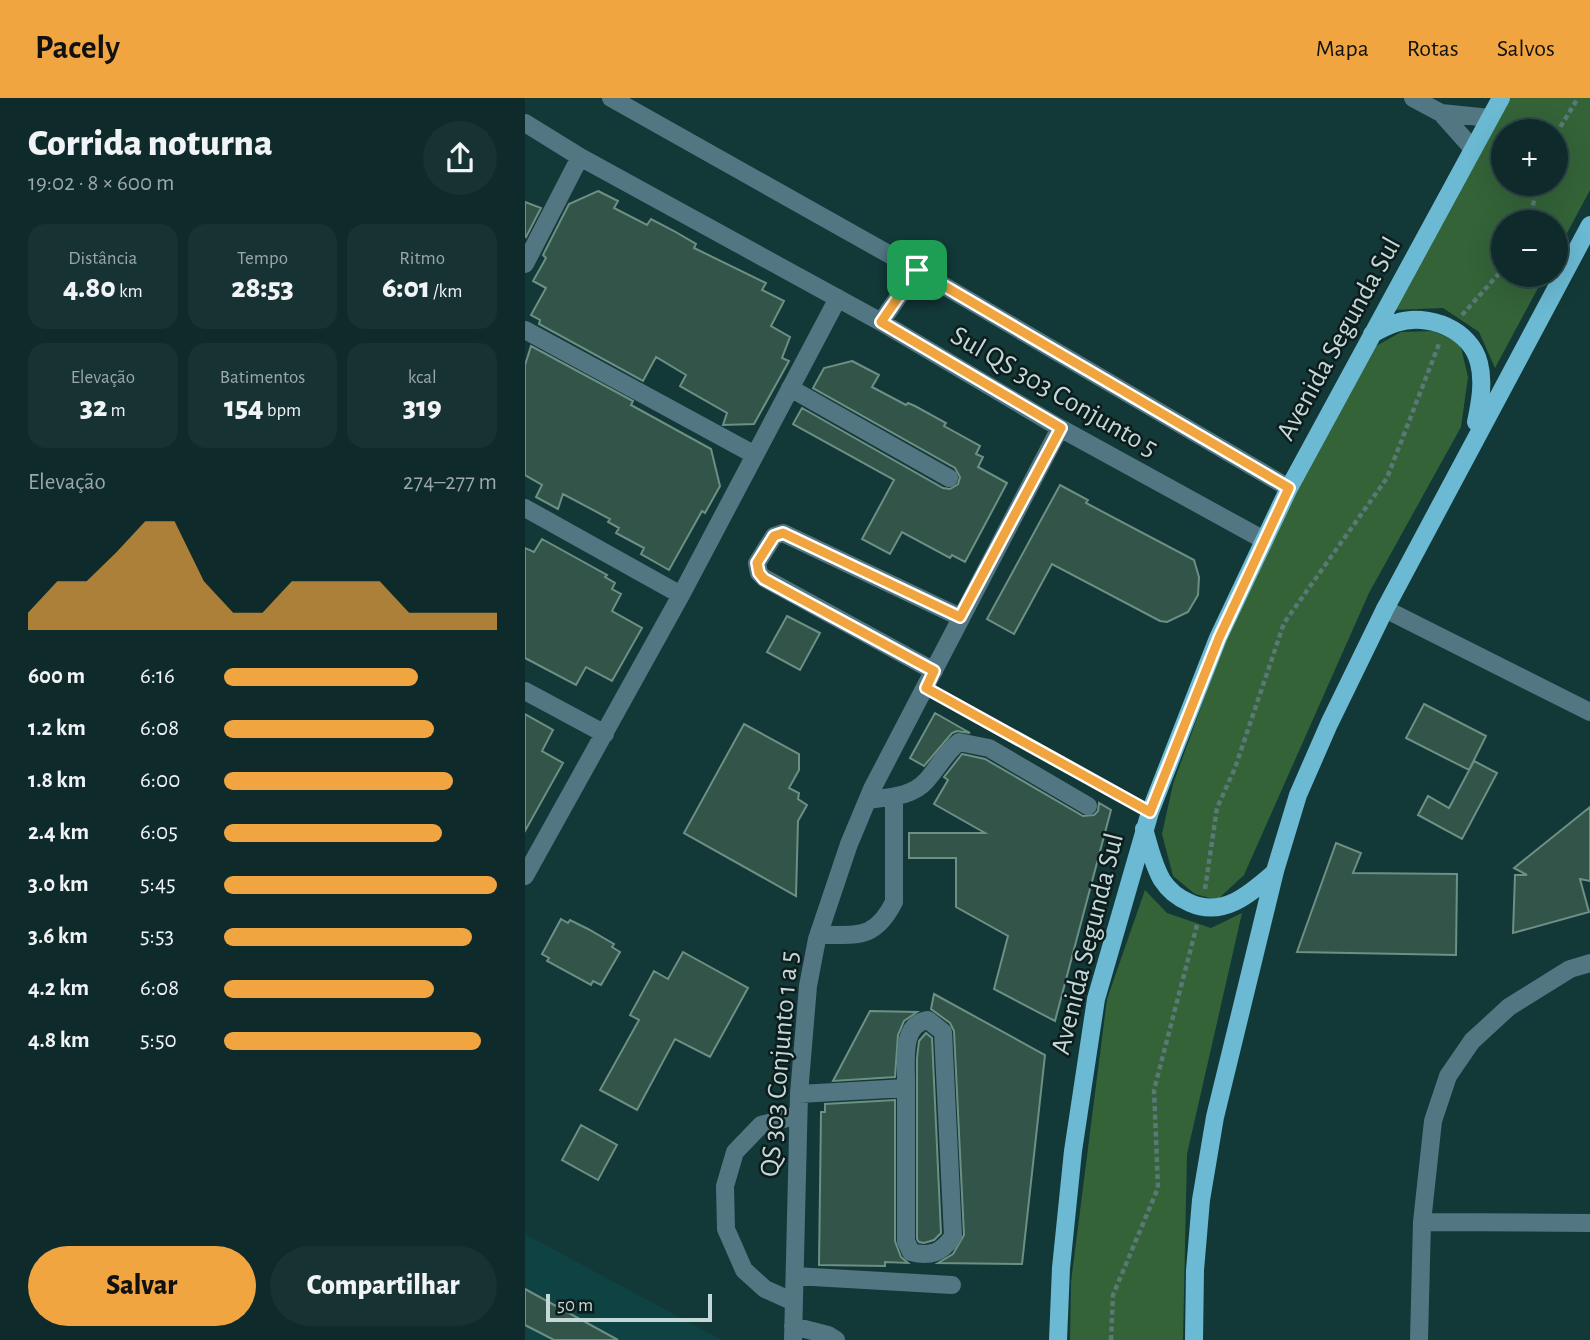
<!DOCTYPE html>
<html lang="pt">
<meta charset="utf-8">
<style>
:root{--surface:#0e2a2a;--page:#173232;--text:#f1f3f6;--muted:#9ba7a8;--line:#2e4647;--accent:#f1a540}
body{margin:0;font-family:"Alegreya Sans",sans-serif;background:var(--page);color:var(--text);height:100vh;display:flex;flex-direction:column;font-size:26px;white-space:nowrap}
*{box-sizing:border-box;margin:0}
p{font-size:23px;color:var(--muted)}
.icon{flex:none;width:38px;height:38px;fill:none;stroke:currentColor;stroke-width:2;stroke-linecap:round;stroke-linejoin:round}
.map{position:relative;flex:1;overflow:hidden}
.side{display:flex;flex-direction:column;background:var(--surface);width:525px}
.side>*{flex:none}
.fabs{position:absolute;left:966px;top:21px;display:grid;gap:14px}
.fabs a{display:grid;place-items:center;width:77px;height:77px;border-radius:50%;background:var(--surface);box-shadow:0 7px 28px #0002,0 0 0 2px var(--line);font-size:35px}
.scale{position:absolute;left:21px;bottom:18px;width:166px;box-sizing:border-box;padding-left:7px;border:4px solid #c5d8d8;border-top:0;font-size:19px;line-height:24px;white-space:nowrap;color:#c5d8d8;-webkit-text-stroke:5px #0d1c1c;paint-order:stroke}
.pin{position:absolute;display:grid;place-items:center;width:60px;height:60px;color:#fff;margin:-30px;border-radius:14px;box-shadow:0 4px 10px #0006}
.round{display:grid;place-items:center;flex:none;width:74px;height:74px;border-radius:37px;background:var(--page)}
.head{display:flex;align-items:center;justify-content:space-between;height:119px;padding:0 28px}
h1{font-size:38px;font-weight:800;line-height:52px}
.figures{display:grid;grid-template-columns:repeat(3,1fr);gap:10px;height:119px;padding:7px 28px}
.figures div{display:grid;align-content:center;border-radius:18px;background:var(--page);text-align:center}
.figures b{font-size:30px;font-weight:800}
.figures small{font-size:19px;font-weight:400}
.figures p{font-size:19px}
.chart{height:196px;padding:14px 28px}
.chart p{display:flex;justify-content:space-between}
.chart svg{width:100%;height:126px;margin-top:7px;fill:var(--accent);opacity:.7}
.button{display:flex;gap:14px;margin-top:auto;padding:14px 28px}
.button a{flex:1;height:80px;border-radius:42px;background:var(--accent);color:#111;font-size:28px;font-weight:800;line-height:80px;text-align:center}
.button a+a{background:var(--page);color:var(--text)}
ul{padding:0 28px;list-style:none;font-size:23px}
li{display:grid;grid-template-columns:112px 84px 1fr;align-items:center;height:52px}
li i{height:18px;border-radius:9px;background:var(--accent)}
header{display:flex;align-items:center;gap:42px;box-sizing:border-box;height:98px;padding:0 35px;background:var(--accent);color:#111}
header strong{font-size:33px}
nav{display:flex;gap:38px;margin-inline-start:auto;font-size:24px}
main{display:flex;flex:1;min-height:0}
.map>svg:first-child{display:block}
.built{fill:#0e4243}
.green{fill:#346338;fill-rule:evenodd}
.building{fill:#335449;stroke:#6e9084;stroke-width:2}
.lines{fill:none;stroke-linecap:round;stroke-linejoin:round}
.path{stroke:#5a7878;stroke-width:4.5;stroke-dasharray:5 3.5;stroke-linecap:butt}
.minor{stroke:#527682;stroke-width:18}
.major{stroke:#6bb9d3;stroke-width:18}
.route-casing{stroke:#fff;stroke-width:14}
.route{stroke:#f1a540;stroke-width:9}
.labels{text-anchor:middle;dominant-baseline:central;stroke-width:5;stroke-linejoin:round;paint-order:stroke}
.street-label{font-size:28px;fill:#c5d8d8;stroke:#0d1c1c}
</style>
<header>
<strong>Pacely</strong>
<nav><a>Mapa</a><a>Rotas</a><a>Salvos</a></nav>
</header>
<main>
<section class="side">
<div class="head"><div><h1>Corrida noturna</h1><p>19:02 · 8 × 600 m</p></div><a class="round"><svg class="icon" aria-label="share" viewBox="0 0 24 24"><path d="M12 15V3M7 8l5-5 5 5M5 13v7h14v-7"/></svg></a></div>
<div class="figures">
<div><p>Distância</p><b>4.80<small> km</small></b></div>
<div><p>Tempo</p><b>28:53</b></div>
<div><p>Ritmo</p><b>6:01<small> /km</small></b></div>
</div>
<div class="figures">
<div><p>Elevação</p><b>32<small> m</small></b></div>
<div><p>Batimentos</p><b>154<small> bpm</small></b></div>
<div><p>kcal</p><b>319</b></div>
</div>
<div class="chart"><p><span>Elevação</span>274–277 m</p>
<svg viewBox="0 0 160 44" preserveAspectRatio="none"><path d="M0 44V38L10 27L20 27L30 17L40 6L50 6L60 27L70 38L80 38L90 27L100 27L110 27L120 27L130 38L140 38L150 38L160 38V44z"/></svg>
</div>
<ul>
<li><b>600 m</b>6:16<i style="width:71%"></i></li>
<li><b>1.2 km</b>6:08<i style="width:77%"></i></li>
<li><b>1.8 km</b>6:00<i style="width:84%"></i></li>
<li><b>2.4 km</b>6:05<i style="width:80%"></i></li>
<li><b>3.0 km</b>5:45<i style="width:100%"></i></li>
<li><b>3.6 km</b>5:53<i style="width:91%"></i></li>
<li><b>4.2 km</b>6:08<i style="width:77%"></i></li>
<li><b>4.8 km</b>5:50<i style="width:94%"></i></li>
</ul>
<div class="button"><a>Salvar</a><a>Compartilhar</a></div>
</section>
<div class="map">
<svg width="1065" height="1242" viewBox="0 0 1065 1242">
<rect width="100%" height="100%" fill="#123838"/>
<path class="built" d="M 0,1136 L 197,1242 L 0,1242 Z"/>
<path class="green" d="M 985,0 L 1065,0 L 1065,92 L 1031,156 L 1031,124 L 978,124 L 978,177 L 1020,177 L 970,270 L 954,234 L 918,210 L 869,212 ZM 978,33 L 1031,33 L 1031,86 L 978,86 Z
M 908,233 L 935,245 L 943,279 L 936,329 L 844,495 L 719,777 L 692,802 L 670,796 L 648,778 L 637,736 L 648,686 L 741,431 L 844,252 L 876,234 Z
M 620,792 L 642,815 L 686,830 L 717,815 L 662,1056 L 658,1242 L 545,1242 L 546,1184 L 582,901 Z"/>
<path class="building" d="M 73,93 L 93,103 L 89,110 L 122,127 L 126,121 L 149,133 L 171,146 L 169,150 L 241,185 L 237,192 L 259,203 L 246,228 L 265,239 L 257,260 L 264,263 L 229,326 L 198,327 L 202,315 L 155,288 L 161,277 L 131,259 L 118,283 L 14,226 L 15,222 L 6,217 L 21,190 L 8,183 L 21,160 L 18,157 L 44,106 Z
M 0,104 L 16,110 L 1,139 L 0,138 Z
M 6,248 L 108,303 L 106,307 L 186,351 L 195,388 L 180,415 L 177,413 L 144,472 L 116,456 L 119,450 L 91,435 L 94,430 L 83,424 L 85,421 L 38,396 L 33,411 L 11,399 L 17,387 L 0,377 L 0,267 Z
M 327,263 L 354,277 L 347,289 L 381,307 L 383,305 L 390,308 L 421,325 L 419,328 L 455,348 L 451,356 L 458,359 L 453,369 L 482,385 L 440,464 L 427,457 L 425,460 L 377,434 L 365,456 L 337,441 L 369,382 L 268,326 L 277,310 L 418,390 L 425,391 L 433,386 L 435,379 L 430,370 L 288,290 L 299,270 Z
M 535,387 L 563,402 L 561,405 L 669,462 L 674,479 L 673,497 L 663,514 L 642,524 L 635,523 L 527,466 L 489,536 L 462,521 Z
M 17,441 L 82,477 L 80,479 L 90,485 L 87,491 L 96,496 L 87,513 L 117,530 L 87,583 L 61,569 L 51,587 L 0,560 L 0,450 L 9,454 Z
M 262,518 L 295,535 L 275,572 L 242,554 Z
M 899,606 L 961,638 L 944,672 L 881,640 Z
M 410,615 L 445,635 L 432,633 L 427,635 L 399,668 L 385,660 Z
M 0,616 L 28,632 L 17,653 L 38,665 L 0,733 Z
M 219,626 L 274,656 L 274,672 L 264,690 L 274,695 L 273,701 L 282,707 L 273,723 L 271,798 L 159,735 Z
M 437,656 L 460,661 L 558,718 L 569,717 L 573,713 L 574,705 L 586,712 L 530,923 L 469,891 L 483,838 L 431,809 L 431,760 L 384,760 L 384,735 L 460,735 L 409,706 L 423,682 L 419,679 Z
M 949,663 L 972,675 L 937,741 L 893,717 L 903,698 L 924,710 Z
M 1065,709 L 1065,783 L 1055,781 L 1064,814 L 988,835 L 990,777 L 1002,777 L 989,770 Z
M 811,745 L 836,755 L 828,775 L 932,776 L 931,857 L 772,854 Z
M 36,821 L 43,825 L 45,822 L 63,831 L 89,846 L 87,849 L 95,854 L 76,887 L 68,883 L 66,887 L 22,863 L 24,860 L 17,856 Z
M 158,854 L 223,890 L 185,959 L 150,941 L 112,1012 L 75,992 L 114,922 L 105,917 L 129,873 L 143,881 Z
M 409,896 L 520,957 L 497,1166 L 413,1165 L 428,1156 L 439,1137 L 429,933 L 425,925 L 406,911 Z
M 345,913 L 392,914 L 379,923 L 373,937 L 370,979 L 308,983 Z
M 401,935 L 407,940 L 416,1135 L 409,1142 L 399,1145 L 394,1144 L 392,1141 L 392,960 L 394,943 Z
M 370,1002 L 370,1143 L 376,1159 L 383,1165 L 360,1164 L 360,1168 L 294,1167 L 296,1014 L 300,1014 L 300,1006 Z
M 56,1027 L 92,1047 L 73,1082 L 37,1062 Z
M 0,1191 L 93,1242 L 29,1242 L 0,1227 Z"/>
<g class="lines">
<path class="path" d="M 1031,36 L 1053,0
M 1004,124 L 1013,86
M 937,217 L 978,171
M 417,598 L 608,704
M 680,791 L 692,710 L 710,670 L 759,525 L 862,380 L 914,246
M 586,1242 L 588,1197 L 633,1090 L 629,992 L 672,827"/>
<path class="minor" d="M 86,0 L 392,172 L 764,390
M 888,0 L 916,15 L 948,51
M 916,15 L 965,20
M 0,25 L 55,59 L 356,224 L 535,330 L 739,442
M 0,166 L 55,59
M 356,224 L 392,172
M 0,232 L 230,357
M 265,290 L 424,380
M 0,410 L 156,497
M 860,511 L 1065,614
M 409,573 L 239,480 L 234,475 L 232,465 L 249,438 L 258,435 L 435,519
M 0,593 L 80,636
M 343,702 C 363,699 387,699 401,683 C 413,670 420,655 434,644 L 464,650 L 563,708
M 0,778 L 156,497 L 313,200
M 294,837 C 332,836 349,843 369,804 L 369,699
M 274,996 L 381,990 L 381,1143 L 386,1154 C 405,1159 417,1155 428,1138 L 418,934 L 403,922 C 374,926 382,967 381,990
M 897,1124 L 1065,1125
M 270,1178 L 427,1187
M 269,1204 L 240,1191 L 219,1172 L 201,1131 L 200,1088 L 210,1054 L 236,1027 L 273,1017
M 268,1228 L 303,1237 L 311,1242
M 268,1242 L 274,996 L 283,888 L 292,841 L 324,746 L 347,691 L 535,330
M 894,1242 L 897,1124 L 908,1023 L 923,978 L 947,943 L 984,909 L 1045,871 L 1065,865"/>
<path class="major" d="M 847,236 C 855,232 863,227 871,225 C 903,214 946,232 954,265 C 959,284 955,305 951,324
M 619,731 C 624,747 628,767 637,782 C 644,793 653,800 665,805 C 699,820 726,795 750,774
M 533,1242 L 536,1170 L 548,1053 L 571,901 L 625,714 L 693,540 L 764,390 L 976,0
M 669,1242 L 670,1172 L 676,1102 L 690,1019 L 750,773 L 773,697 L 804,626 L 860,511 L 1065,127"/>
</g>
<g class="lines">
<defs>
<path id="route" d="M 392,172 L 764,390 L 694,540 L 625,714 L 401,590 L 409,573 L 239,481 L 234,475 L 232,465 L 249,438 L 258,435 L 435,519 L 536,330 L 356,224 Z"/>
</defs>
<use href="#route" class="route-casing"/>
<use href="#route" class="route"/>
</g>
<g class="labels">
<g class="street-label">
<text transform="translate(814 241) rotate(-61)">Avenida Segunda Sul</text>
<text transform="translate(529 294) rotate(30)">Sul QS 303 Conjunto 5</text>
<text transform="translate(563 846) rotate(-76)">Avenida Segunda Sul</text>
<text transform="translate(255 966) rotate(-85)">QS 303 Conjunto 1 a 5</text>
</g>
</g>
</svg>
<div class="fabs">
<a>+</a>
<a>−</a>
</div>
<div class="scale">50 m</div>
<div class="pin" style="left:392px;top:172px;background:#1e9e55"><svg class="icon" aria-label="arrive" viewBox="0 0 24 24"><path d="M6 21V4h12l-3 4 3 4H6"/></svg></div>
</div>
</main>
